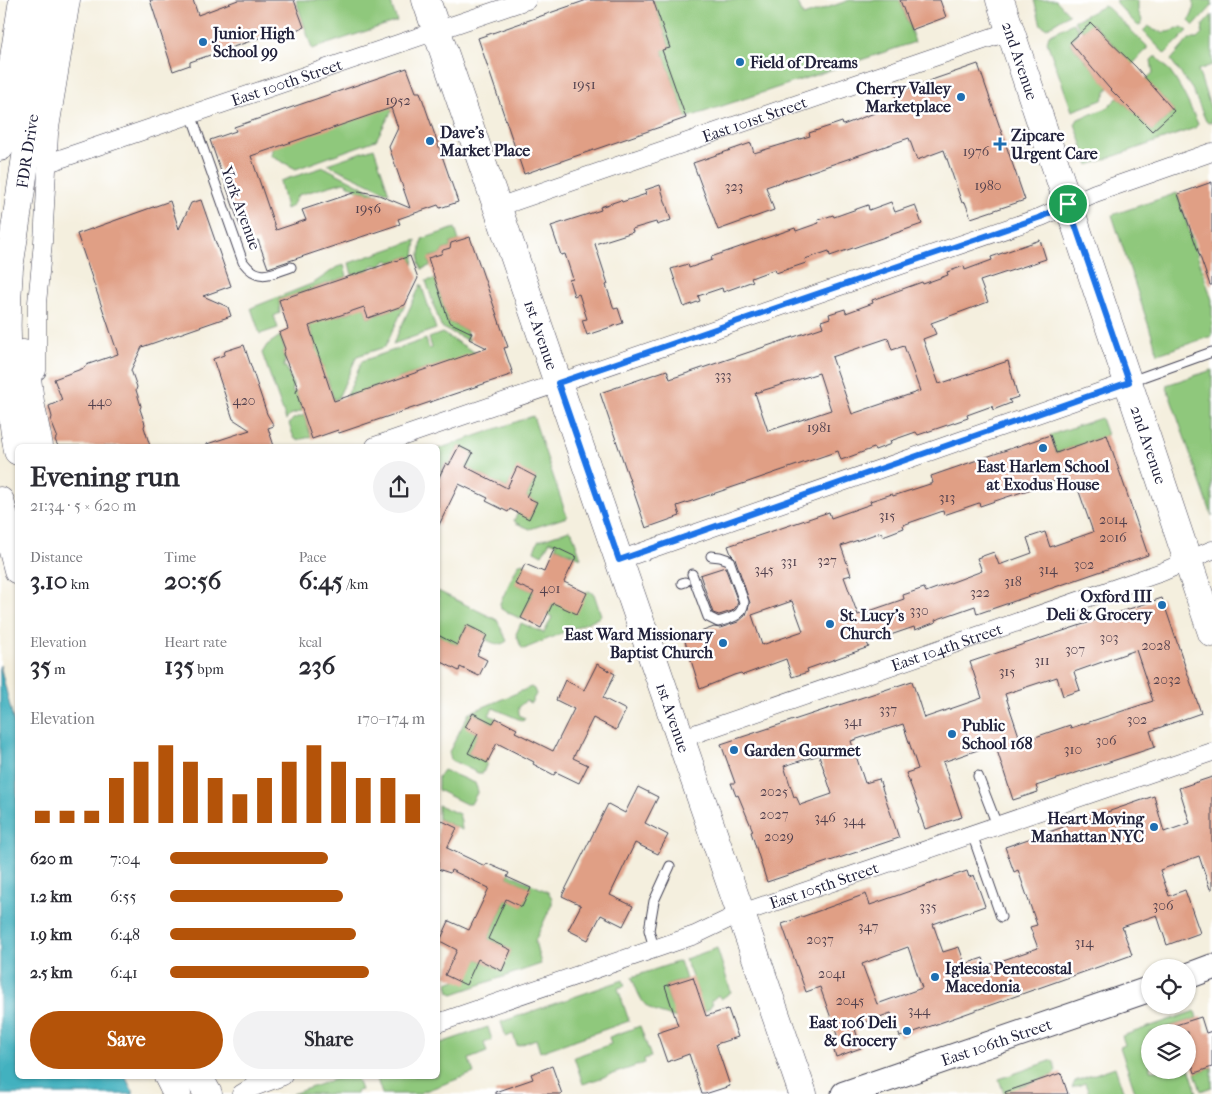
<!DOCTYPE html>
<meta charset="utf-8">
<style>
:root{--surface:#fff;--page:#f2f2f3;--text:#2b2b33;--muted:#7c7c81;--accent:#b45309}
body{margin:0;font-family:"IM FELL French Canon",serif;background:var(--page);color:var(--text);height:100vh;display:flex;flex-direction:column;font-size:19px;white-space:nowrap}
*{box-sizing:border-box;margin:0}
p{font-size:16px;color:var(--muted)}
.icon{flex:none;width:28px;height:28px;fill:none;stroke:currentColor;stroke-width:2;stroke-linecap:round;stroke-linejoin:round}
.map{position:relative;flex:1;overflow:hidden}
.sheet{position:absolute;left:15px;top:444px;width:425px;height:635px;display:flex;flex-direction:column;background:var(--surface);border-radius:8px;box-shadow:0 1px 4px #0004}
.sheet>*{flex:none}
.tools{position:absolute;left:1141px;top:959px;display:grid;gap:10px}
.tools a{display:grid;place-items:center;width:55px;height:55px;border-radius:50%;background:var(--surface);box-shadow:0 1px 4px #0004;font-size:25px}
.pin{position:absolute;display:grid;place-items:center;width:42px;height:42px;color:#fff;margin:-21px;border:2px solid #fff;border-radius:50%;box-shadow:0 1px 5px #0007}
.round{display:grid;place-items:center;flex:none;width:52px;height:52px;border-radius:26px;background:var(--page)}
.overview{display:flex;align-items:center;justify-content:space-between;height:85px;padding:0 15px}
h1{font-size:28px;font-weight:800;line-height:38px}
.figures{display:grid;grid-template-columns:repeat(3,1fr);gap:8px;height:85px;padding:5px 15px}
.figures div{display:grid;align-content:center}
.figures b{font-size:25px;font-weight:800}
.figures small{font-size:14px;font-weight:400}
.figures p{font-size:14px}
.chart{height:140px;padding:10px 15px}
.chart p{display:flex;justify-content:space-between}
.chart svg{width:100%;height:90px;margin-top:5px;stroke:var(--accent);stroke-width:6}
.primary-button{display:flex;gap:10px;margin-top:auto;padding:10px 15px}
.primary-button a{flex:1;height:58px;border-radius:30px;background:var(--accent);color:#fff;font-size:20px;font-weight:800;line-height:58px;text-align:center}
.primary-button a+a{background:var(--page);color:var(--text)}
ul{padding:0 15px;list-style:none;font-size:16px}
li{display:grid;grid-template-columns:80px 60px 1fr;align-items:center;height:38px}
li i{height:12px;border-radius:6px;background:var(--accent)}
.map>svg:first-child{display:block}
.green{fill:#8fc87c;stroke:#58755c}
.water{fill:#43b1bf;stroke:#326a7d}
.building{fill:#e09f85;fill-rule:evenodd}
.lines{fill:none;stroke-linecap:round;stroke-linejoin:round}
.lane-casing{stroke:#424153;stroke-width:11}
.street-casing{stroke:#424153;stroke-width:19}
.secondary-casing{stroke:#424153;stroke-width:27}
.primary-casing{stroke:#424153;stroke-width:29}
.highway-casing{stroke:#424153;stroke-width:29}
.lane{stroke:#fff;stroke-width:9}
.street{stroke:#fff;stroke-width:18}
.secondary{stroke:#fff;stroke-width:25}
.primary{stroke:#fff;stroke-width:28}
.highway{stroke:#fff;stroke-width:28}
.route-casing{stroke:#fff;stroke-width:10}
.route{stroke:#1a73e8;stroke-width:6}
.poi-dot{fill:#1f6fb2;stroke:#fff;stroke-width:2}
.labels{text-anchor:middle;dominant-baseline:central;stroke-width:5;stroke-linejoin:round;paint-order:stroke}
.number-label{font-size:14px;fill:#52414e}
.poi-label{font-size:16px;font-weight:bold;fill:#22223b;stroke:#fff;text-anchor:start}
.street-label{font-size:16px;fill:#22223b;stroke:#fff}
</style>
<div class="map">
<svg width="1212" height="1094" viewBox="0 0 1212 1094">
<rect width="100%" height="100%" fill="#fff"/>
<filter id="ink" filterUnits="userSpaceOnUse"><feTurbulence type="fractalNoise" baseFrequency=".02" numOctaves="2"/><feDisplacementMap in="SourceGraphic" scale="10" xChannelSelector="R" yChannelSelector="G"/><feConvolveMatrix kernelMatrix="1 2 1 2 8 2 1 2 1" color-interpolation-filters="sRGB"/></filter>
<filter id="wash" filterUnits="userSpaceOnUse"><feTurbulence type="fractalNoise" baseFrequency=".0096" numOctaves="4" result="noise"/><feDisplacementMap in="SourceGraphic" scale="20" xChannelSelector="R" yChannelSelector="G"/><feGaussianBlur stdDeviation="1.12" result="paint"/><feColorMatrix in="noise" values="0 0 0 0 0 0 0 0 0 0 0 0 0 0 0 0 0 1.4 0 .05"/><feComposite in="paint" operator="in"/></filter>
<g filter="url(#wash)">
<rect width="100%" height="100%" fill="#f4efde"/>
<path class="green" d="M 296,0 L 390,0 L 397,21 L 312,49 Z
M 653,0 L 797,0 L 803,16 L 850,0 L 900,0 L 915,42 L 686,118 L 662,50 L 670,47 Z
M 1034,0 L 1056,0 L 1069,14 L 1047,28 L 1041,25 Z
M 1116,0 L 1138,0 L 1138,11 L 1143,22 L 1138,26 L 1116,3 Z
M 1194,0 L 1212,0 L 1212,6 L 1194,26 L 1189,21 L 1193,12 Z
M 1104,6 L 1108,8 L 1147,46 L 1147,49 L 1127,70 L 1128,59 L 1092,23 L 1082,31 L 1074,21 Z
M 1212,15 L 1212,65 L 1198,70 L 1212,112 L 1212,122 L 1208,123 L 1206,121 L 1192,89 L 1171,60 L 1189,39 L 1197,39 L 1202,34 L 1203,25 Z
M 1073,23 L 1079,30 L 1070,43 L 1109,87 L 1102,100 L 1072,111 L 1047,42 L 1049,35 Z
M 1148,26 C 1159,35 1170,33 1182,27 L 1188,31 L 1165,54 L 1143,31 Z
M 1154,57 L 1157,57 C 1177,76 1187,100 1198,124 L 1195,128 L 1089,165 L 1075,124 L 1078,119 L 1107,108 L 1118,97 L 1152,131 L 1174,111 L 1146,79 L 1153,73 L 1151,60 Z
M 391,106 L 394,107 L 376,140 L 296,169 L 271,156 L 273,145 Z
M 374,148 L 389,193 L 327,164 Z
M 324,167 L 379,195 L 359,191 L 344,182 L 298,195 L 292,206 L 286,209 L 280,181 Z
M 1177,193 L 1212,300 L 1212,336 L 1158,354 L 1112,215 Z
M 455,228 L 459,241 L 451,243 L 450,248 L 443,250 L 441,254 L 430,257 L 429,261 L 430,266 L 422,269 L 419,263 L 422,239 Z
M 416,240 L 413,265 L 410,256 L 391,262 L 387,260 L 380,266 L 374,265 L 367,270 L 352,275 L 349,263 Z
M 344,265 L 347,276 L 346,277 L 279,300 L 280,313 L 274,316 L 278,328 L 260,334 L 251,308 L 314,283 L 337,267 Z
M 435,279 L 449,322 L 466,330 L 469,341 L 441,327 L 426,281 Z
M 421,284 L 436,329 L 393,344 Z
M 363,304 L 368,318 L 405,305 L 385,347 L 357,356 L 338,398 L 334,400 L 327,378 L 323,376 L 321,369 L 323,368 L 319,357 L 315,354 L 317,349 L 308,322 C 323,319 339,317 353,311 C 357,309 358,306 363,304 Z
M 442,333 L 476,353 L 445,365 L 442,364 L 400,378 L 388,386 L 386,383 L 365,390 L 363,394 L 356,396 L 354,393 L 347,396 L 362,361 L 426,339 L 429,349 L 432,348 L 429,338 Z
M 280,336 L 285,349 L 283,354 L 285,360 L 284,367 L 286,367 L 293,385 L 292,388 L 293,392 L 296,392 L 302,411 L 290,415 L 286,420 L 262,353 L 267,345 Z
M 1212,370 L 1212,516 L 1166,385 Z
M 304,415 L 311,437 L 297,440 L 294,438 L 289,424 L 293,419 Z
M 533,416 L 567,517 L 530,529 L 516,523 L 514,520 L 518,513 L 529,518 L 537,502 L 526,497 L 536,477 L 517,468 L 507,488 L 466,467 L 473,454 L 459,446 L 449,465 L 445,463 L 438,479 L 438,449 Z
M 1101,418 L 1107,435 L 1056,453 L 1050,435 Z
M 569,530 L 572,532 L 581,558 L 555,547 L 557,544 L 550,541 L 542,555 L 534,551 L 538,541 Z
M 522,563 L 525,564 L 516,584 L 534,592 L 521,619 L 501,609 L 500,603 L 518,565 Z
M 438,591 L 497,620 L 507,641 C 499,647 493,643 485,639 L 487,635 L 467,625 L 457,645 L 438,635 Z
M 589,591 L 594,594 L 601,615 L 598,618 L 524,649 L 521,647 L 516,634 L 521,623 L 544,633 L 552,617 L 547,614 L 553,603 Z
M 531,687 L 534,689 L 536,694 L 531,703 L 526,701 C 519,705 517,709 520,716 L 525,718 L 523,721 L 493,708 L 489,715 L 496,718 L 493,723 L 473,713 L 466,727 L 478,734 L 468,753 L 487,763 L 483,773 L 478,773 L 451,760 L 449,752 L 469,713 Z
M 443,770 L 475,783 L 478,791 L 471,804 L 466,804 L 438,790 L 438,777 Z
M 438,805 L 459,814 L 461,821 L 462,830 L 439,819 L 438,821 Z
M 509,873 L 548,892 L 552,898 L 552,904 L 535,941 L 541,964 L 453,994 L 449,992 L 447,983 L 456,980 L 478,959 L 501,970 L 511,950 L 488,939 L 506,899 L 522,906 L 531,888 L 507,877 Z
M 717,948 L 731,992 L 721,999 L 718,995 L 711,1001 L 713,1003 L 708,1010 L 701,1012 L 696,997 L 699,995 L 685,959 Z
M 680,961 L 686,979 L 665,986 L 671,1005 L 681,1019 C 648,1010 644,1012 632,977 Z
M 623,980 L 625,986 L 618,988 L 629,1021 L 540,1052 L 536,1039 L 517,1046 L 513,1034 L 506,1037 L 501,1022 Z
M 1195,1011 L 1197,1018 L 1159,1030 L 1159,1032 L 1150,1032 L 1150,1070 L 1188,1070 L 1188,1064 L 1197,1093 L 1136,1094 L 1120,1047 L 1125,1045 L 1122,1036 Z
M 640,1026 L 651,1057 L 644,1059 L 645,1063 L 583,1084 L 574,1057 L 611,1044 L 609,1037 Z
M 488,1027 L 492,1040 L 484,1043 L 487,1052 L 469,1059 L 474,1073 L 417,1094 L 382,1094 L 376,1076 L 438,1076 L 438,1044 Z
M 1053,1060 L 1056,1071 L 1053,1075 L 1019,1087 L 1021,1094 L 1004,1094 L 999,1079 Z
M 1115,1067 L 1124,1094 L 1089,1094 L 1085,1083 L 1072,1088 L 1075,1081 Z
M 1212,1067 L 1212,1087 L 1201,1091 L 1195,1073 Z
M 344,1076 L 356,1076 L 361,1090 L 357,1091 L 356,1094 L 292,1094 Z"/>
<path class="water" d="M 0,665 L 17,735 L 18,1076 L 125,1076 L 134,1094 L 0,1094 Z"/>
<g id="blocks">
<path class="building" d="M 150,0 L 193,0 L 198,15 L 238,0 L 294,0 L 304,27 L 287,33 L 285,29 L 190,62 L 190,65 L 173,71 Z
M 587,0 L 653,0 L 670,48 L 662,50 L 686,118 L 524,174 L 478,38 Z
M 900,0 L 940,0 L 946,17 L 911,30 Z
M 1091,23 L 1136,67 L 1174,111 L 1152,131 L 1109,88 L 1070,42 Z
M 978,64 L 1025,200 L 971,218 L 965,202 L 962,203 L 944,150 L 917,160 L 909,138 L 766,187 L 774,210 L 718,230 L 693,163 L 751,143 L 754,153 L 810,136 L 809,133 L 842,122 L 843,125 L 898,104 L 894,93 Z
M 407,68 L 416,92 L 420,92 L 458,202 L 440,208 L 438,205 L 398,219 L 400,224 L 268,268 L 258,240 L 249,243 L 243,227 L 240,226 L 210,140 L 236,131 L 234,127 ZM 391,108 L 398,128 L 389,147 L 410,208 L 379,195 L 359,191 L 302,210 L 306,220 L 276,230 L 251,156 Z
M 1212,182 L 1212,285 L 1210,285 L 1178,194 Z
M 660,185 L 671,220 L 657,225 L 656,222 L 632,229 L 633,232 L 595,244 L 608,284 L 606,285 L 614,309 L 618,308 L 623,323 L 587,335 L 582,320 L 587,319 L 579,294 L 574,296 L 569,280 L 573,279 L 565,254 L 561,255 L 551,226 L 601,210 L 600,207 L 621,200 L 622,202 L 646,194 L 645,190 Z
M 201,200 L 231,286 L 203,296 L 228,307 L 231,316 L 142,347 L 131,370 L 137,387 L 136,390 L 141,406 L 140,409 L 145,424 L 144,427 L 150,446 L 58,446 L 55,440 L 57,436 L 51,421 L 52,417 L 49,406 L 62,400 L 54,379 L 84,368 L 86,365 L 118,354 L 77,234 L 170,201 L 179,229 L 191,203 Z
M 891,202 L 895,212 L 915,205 L 922,224 L 830,256 L 829,251 L 805,259 L 806,263 L 776,273 L 775,269 L 751,278 L 753,281 L 723,292 L 722,288 L 698,296 L 700,301 L 684,307 L 671,269 L 688,264 L 689,268 L 712,260 L 711,257 L 795,228 L 796,231 L 819,223 L 818,220 L 833,215 L 834,217 L 868,205 L 869,210 Z
M 470,237 L 508,347 L 504,348 L 513,374 L 339,433 L 338,430 L 312,439 L 296,392 L 298,388 L 283,354 L 285,349 L 279,333 L 288,329 L 279,300 L 410,256 L 418,278 L 405,305 L 368,318 L 364,307 L 309,326 L 334,401 L 487,348 L 469,339 L 472,333 L 449,322 L 428,258 L 441,254 L 443,250 L 450,248 L 451,243 Z
M 1040,240 L 1046,259 L 980,281 L 988,302 L 931,323 L 936,334 L 923,339 L 939,384 L 1008,361 L 1018,397 L 1009,400 L 1011,403 L 993,410 L 992,406 L 967,415 L 968,418 L 918,435 L 916,432 L 890,441 L 891,444 L 875,450 L 874,448 L 841,460 L 838,451 L 745,483 L 677,506 L 680,516 L 646,528 L 600,393 L 667,370 L 670,379 L 823,327 L 821,321 L 830,318 L 829,314 L 845,309 L 846,313 L 873,303 L 872,300 L 922,282 L 923,284 L 948,275 L 947,272 L 964,266 L 965,270 L 992,260 L 991,257 ZM 888,338 L 892,350 L 904,346 L 920,391 L 852,414 L 832,357 ZM 819,373 L 831,410 L 768,431 L 755,393 Z
M 244,345 L 267,414 L 274,426 L 268,428 L 274,446 L 207,446 L 207,444 L 250,430 L 233,419 L 213,359 L 224,355 L 225,351 Z
M 1050,435 L 1056,453 L 1107,435 L 1148,555 L 977,614 L 975,606 L 935,620 L 936,622 L 915,630 L 914,627 L 867,643 L 869,647 L 807,669 L 808,672 L 792,677 L 786,659 L 743,675 L 741,673 L 734,675 L 700,689 L 684,638 L 714,627 L 720,628 L 738,622 L 746,615 L 750,603 L 735,558 L 731,554 L 728,546 L 829,512 L 831,518 L 871,504 L 870,501 L 892,494 L 893,496 L 933,483 L 931,476 ZM 1064,478 L 1067,486 L 1076,483 L 1093,532 L 1050,547 L 1045,532 L 1027,538 L 1032,553 L 999,565 L 994,552 L 977,558 L 982,571 L 926,592 L 924,588 L 903,595 L 904,599 L 858,615 L 844,577 L 851,575 L 841,546 L 881,532 L 883,536 L 904,528 L 903,525 L 943,511 L 944,515 L 979,503 L 980,506 ZM 792,601 L 803,631 L 762,645 L 752,615 Z
M 459,446 L 473,453 L 466,467 L 507,488 L 517,467 L 536,477 L 526,497 L 537,502 L 529,519 L 510,509 L 508,512 L 486,501 L 488,498 L 459,484 L 438,527 L 438,479 L 446,463 L 449,465 Z
M 555,547 L 576,557 L 564,582 L 587,593 L 577,614 L 553,603 L 541,628 L 521,618 L 534,592 L 515,584 L 525,564 L 544,572 Z
M 725,567 L 738,602 L 736,607 L 732,611 L 719,615 L 713,613 L 700,575 Z
M 1162,598 L 1201,713 L 1150,731 L 1155,747 L 1036,786 L 1038,792 L 1013,800 L 995,744 L 943,762 L 962,817 L 925,829 L 919,812 L 920,810 L 906,773 L 918,769 L 903,724 L 851,741 L 865,783 L 879,779 L 899,838 L 767,882 L 751,832 L 753,831 L 738,795 L 736,796 L 731,783 L 735,783 L 721,744 L 912,681 L 924,718 L 982,698 L 970,662 ZM 1136,650 L 1153,701 L 1071,728 L 1070,725 L 1021,742 L 1005,694 L 1057,677 L 1063,696 L 1080,690 L 1074,672 ZM 819,755 L 832,794 L 800,805 L 796,796 L 794,797 L 784,766 Z
M 467,625 L 487,635 L 477,655 L 487,660 L 479,676 L 460,667 L 459,671 L 438,660 L 438,635 L 457,645 Z
M 597,664 L 615,674 L 603,698 L 626,710 L 616,730 L 593,718 L 573,758 L 588,765 L 579,783 L 556,772 L 554,775 L 533,764 L 534,762 L 497,743 L 487,763 L 468,753 L 478,734 L 465,727 L 473,713 L 493,723 L 496,718 L 517,729 L 515,732 L 553,751 L 574,709 L 556,700 L 565,680 L 584,690 Z
M 1212,777 L 1212,889 L 1210,889 L 1199,856 L 1160,870 L 1169,896 L 1185,890 L 1200,933 L 1167,945 L 1157,915 L 1122,927 L 1132,955 L 900,1037 L 891,1013 L 854,1026 L 861,1048 L 836,1057 L 831,1040 L 838,1038 L 820,987 L 806,992 L 782,924 L 866,894 L 870,905 L 967,871 L 969,877 L 974,875 L 985,906 L 933,924 L 943,952 L 959,947 L 965,964 L 983,958 L 986,966 L 1038,948 L 1030,927 L 1037,925 L 1018,870 L 1014,872 L 1005,847 L 1154,796 L 1164,832 L 1190,823 L 1179,788 ZM 908,947 L 922,988 L 877,1004 L 862,964 Z
M 638,787 L 658,797 L 645,823 L 668,835 L 658,854 L 635,843 L 610,895 L 633,906 L 623,926 L 601,915 L 588,940 L 568,930 L 581,905 L 562,896 L 608,804 L 625,813 Z
M 438,819 L 457,828 L 447,848 L 485,866 L 486,863 L 509,873 L 507,877 L 531,888 L 522,907 L 506,899 L 488,939 L 511,950 L 502,971 L 478,959 L 466,985 L 445,975 L 457,950 L 440,941 L 449,921 L 469,930 L 489,888 L 451,870 L 450,873 L 438,869 Z
M 693,977 L 706,1016 L 728,1009 L 738,1037 L 716,1044 L 730,1086 L 705,1094 L 702,1094 L 689,1054 L 667,1062 L 657,1033 L 678,1026 L 665,986 Z
M 1201,1017 L 1206,1033 L 1212,1031 L 1212,1067 L 1195,1073 L 1188,1051 L 1188,1032 L 1161,1032 L 1160,1030 Z
M 552,1066 L 562,1094 L 495,1094 L 495,1092 L 533,1079 L 531,1074 Z
M 1061,1073 L 1068,1094 L 1006,1094 L 1005,1092 Z"/>
</g>
</g>
<g filter="url(#ink)">
<use href="#blocks" fill-opacity="0" stroke="#424153" stroke-width="1"/>
<g class="lines">
<defs>
<path id="lane" d="M 191,114 L 243,262 C 258,282 271,274 291,267
M 1131,381 L 1212,352
M 692,574 L 708,617 L 718,622 C 731,618 742,617 744,602 L 729,560 L 720,557 L 711,556
M 682,583 L 685,582
M 978,776 L 997,825
M 972,834 L 1001,917
M 654,948 L 649,930 L 654,901 L 670,866"/>
<g id="street">
<path id="s1" d="M 48,163 L 527,0"/>
<path id="s2" d="M 498,207 L 1010,31"/>
<path d="M 37,371 L 37,303 L 43,242 L 49,134 L 71,0"/>
<path d="M 375,446 L 1041,217 L 1095,193 L 1212,152"/>
<path d="M 619,560 L 1129,382"/>
<path id="s3" d="M 680,739 L 1162,572 L 1212,550"/>
<path id="s4" d="M 438,1023 L 695,935 L 739,914 L 1212,752"/>
<path d="M 241,1094 L 251,1088 L 283,1076"/>
</g>
<g id="secondary">
<path d="M 1188,976 L 1212,967"/>
<path id="s5" d="M 844,1094 L 1150,989"/>
</g>
<g id="primary">
<path id="s6" d="M 426,0 L 803,1094"/>
<path id="s7" d="M 1000,0 L 1212,633"/>
</g>
<g id="highway">
<path d="M 0,147 L 23,0"/>
<path d="M 24,354 L 30,402 L 39,446"/>
<path id="s8" d="M 18,451 C 7,390 4,330 9,268 L 50,0"/>
<path d="M 0,501 L 18,570"/>
<path d="M 168,1076 L 177,1094"/>
<path d="M 198,1076 L 208,1094"/>
</g>
</defs>
<use href="#lane" class="lane-casing"/>
<use href="#street" class="street-casing"/>
<use href="#secondary" class="secondary-casing"/>
<use href="#primary" class="primary-casing"/>
<use href="#highway" class="highway-casing"/>
<use href="#lane" class="lane"/>
<use href="#street" class="street"/>
<use href="#secondary" class="secondary"/>
<use href="#primary" class="primary"/>
<use href="#highway" class="highway"/>
</g>
</g>
<g class="lines" filter="url(#ink)">
<defs>
<path id="route" d="M 1068,204 L 1129,382 L 619,560 L 558,383 L 1041,217 Z"/>
</defs>
<use href="#route" class="route-casing"/>
<use href="#route" class="route"/>
</g>
<g class="poi-dot">
<circle cx="203" cy="42" r="5"/>
<circle cx="740" cy="62" r="5"/>
<circle cx="961" cy="97" r="5"/>
<circle cx="430" cy="141" r="5"/>
<path d="M997.5 136.5h5v5h5v5h-5v5h-5v-5h-5v-5h5z"/>
<circle cx="1043" cy="448" r="5"/>
<circle cx="1162" cy="605" r="5"/>
<circle cx="830" cy="624" r="5"/>
<circle cx="723" cy="643" r="5"/>
<circle cx="952" cy="734" r="5"/>
<circle cx="734" cy="750" r="5"/>
<circle cx="1154" cy="827" r="5"/>
<circle cx="935" cy="977" r="5"/>
<circle cx="907" cy="1031" r="5"/>
</g>
<g class="labels">
<g class="number-label">
<text x="584" y="84">1951</text>
<text x="398" y="100">1952</text>
<text x="976" y="151">1976</text>
<text x="988" y="185">1980</text>
<text x="734" y="186">323</text>
<text x="368" y="208">1956</text>
<text x="723" y="375">333</text>
<text x="244" y="400">420</text>
<text x="100" y="401">440</text>
<text x="819" y="427">1981</text>
<text x="947" y="497">313</text>
<text x="887" y="515">315</text>
<text x="1113" y="519">2014</text>
<text x="1113" y="537">2016</text>
<text x="827" y="560">327</text>
<text x="789" y="561">331</text>
<text x="1084" y="564">302</text>
<text x="764" y="569">345</text>
<text x="1048" y="569">314</text>
<text x="1013" y="581">318</text>
<text x="550" y="588">401</text>
<text x="980" y="592">322</text>
<text x="919" y="610">330</text>
<text x="1109" y="637">303</text>
<text x="1156" y="645">2028</text>
<text x="1075" y="649">307</text>
<text x="1042" y="660">311</text>
<text x="1007" y="671">315</text>
<text x="1167" y="679">2032</text>
<text x="888" y="709">337</text>
<text x="1137" y="719">302</text>
<text x="853" y="721">341</text>
<text x="1106" y="740">306</text>
<text x="1073" y="749">310</text>
<text x="774" y="791">2025</text>
<text x="774" y="814">2027</text>
<text x="825" y="817">346</text>
<text x="854" y="820">344</text>
<text x="779" y="836">2029</text>
<text x="1163" y="905">306</text>
<text x="928" y="906">335</text>
<text x="868" y="926">347</text>
<text x="820" y="939">2037</text>
<text x="1084" y="942">314</text>
<text x="832" y="973">2041</text>
<text x="850" y="1000">2045</text>
<text x="919" y="1010">344</text>
</g>
<g class="poi-label">
<text x="213" y="33">Junior High<tspan x="213" dy="18">School 99</tspan></text>
<text x="750" y="62">Field of Dreams</text>
<text x="951" y="88" text-anchor="end">Cherry Valley<tspan x="951" dy="18">Marketplace</tspan></text>
<text x="440" y="132">Dave's<tspan x="440" dy="18">Market Place</tspan></text>
<text x="1011" y="135">Zipcare<tspan x="1011" dy="18">Urgent Care</tspan></text>
<text x="1043" y="466" text-anchor="middle">East Harlem School<tspan x="1043" dy="18">at Exodus House</tspan></text>
<text x="1152" y="596" text-anchor="end">Oxford III<tspan x="1152" dy="18">Deli &amp; Grocery</tspan></text>
<text x="840" y="615">St. Lucy's<tspan x="840" dy="18">Church</tspan></text>
<text x="713" y="634" text-anchor="end">East Ward Missionary<tspan x="713" dy="18">Baptist Church</tspan></text>
<text x="962" y="725">Public<tspan x="962" dy="18">School 168</tspan></text>
<text x="744" y="750">Garden Gourmet</text>
<text x="1144" y="818" text-anchor="end">Heart Moving<tspan x="1144" dy="18">Manhattan NYC</tspan></text>
<text x="945" y="968">Iglesia Pentecostal<tspan x="945" dy="18">Macedonia</tspan></text>
<text x="897" y="1022" text-anchor="end">East 106 Deli<tspan x="897" dy="18">&amp; Grocery</tspan></text>
</g>
<g class="street-label">
<text stroke="none"><textPath href="#s7" startOffset="64">2nd Avenue</textPath></text>
<text stroke="none"><textPath href="#s1" startOffset="252">East 100th Street</textPath></text>
<text stroke="none"><textPath href="#s2" startOffset="271">East 101st Street</textPath></text>
<text stroke="none"><textPath href="#s8" startOffset="302">FDR Drive</textPath></text>
<text transform="translate(241 208) rotate(70)">York Avenue</text>
<text stroke="none"><textPath href="#s6" startOffset="354">1st Avenue</textPath></text>
<text stroke="none"><textPath href="#s7" startOffset="469">2nd Avenue</textPath></text>
<text stroke="none"><textPath href="#s3" startOffset="282">East 104th Street</textPath></text>
<text stroke="none"><textPath href="#s6" startOffset="759">1st Avenue</textPath></text>
<text stroke="none"><textPath href="#s4" startOffset="410">East 105th Street</textPath></text>
<text stroke="none"><textPath href="#s5" startOffset="161">East 106th Street</textPath></text>
</g>
</g>
</svg>
<div class="tools">
<a><svg class="icon" aria-label="locate" viewBox="0 0 24 24"><circle cx="12" cy="12" r="6"/><path d="M12 2v4M12 18v4M2 12h4M18 12h4"/></svg></a>
<a><svg class="icon" aria-label="layers" viewBox="0 0 24 24"><path d="M12 4l9 5-9 5-9-5zM3 14l9 5 9-5"/></svg></a>
</div>
<div class="pin" style="left:1068px;top:204px;background:#1e9e55"><svg class="icon" aria-label="arrive" viewBox="0 0 24 24"><path d="M6 21V4h12l-3 4 3 4H6"/></svg></div>
<section class="sheet">
<div class="overview"><div><h1>Evening run</h1><p>21:34 · 5 × 620 m</p></div><a class="round"><svg class="icon" aria-label="share" viewBox="0 0 24 24"><path d="M12 15V3M7 8l5-5 5 5M5 13v7h14v-7"/></svg></a></div>
<div class="figures">
<div><p>Distance</p><b>3.10<small> km</small></b></div>
<div><p>Time</p><b>20:56</b></div>
<div><p>Pace</p><b>6:45<small> /km</small></b></div>
</div>
<div class="figures">
<div><p>Elevation</p><b>35<small> m</small></b></div>
<div><p>Heart rate</p><b>135<small> bpm</small></b></div>
<div><p>kcal</p><b>236</b></div>
</div>
<div class="chart"><p><span>Elevation</span>170–174 m</p>
<svg viewBox="0 0 160 44" preserveAspectRatio="none"><path d="M5 44V38M15 44V38M25 44V38M35 44V22M45 44V14M55 44V6M65 44V14M75 44V22M85 44V30M95 44V22M105 44V14M115 44V6M125 44V14M135 44V22M145 44V22M155 44V30"/></svg>
</div>
<ul>
<li><b>620 m</b>7:04<i style="width:62%"></i></li>
<li><b>1.2 km</b>6:55<i style="width:68%"></i></li>
<li><b>1.9 km</b>6:48<i style="width:73%"></i></li>
<li><b>2.5 km</b>6:41<i style="width:78%"></i></li>
</ul>
<div class="primary-button"><a>Save</a><a>Share</a></div>
</section>
</div>
